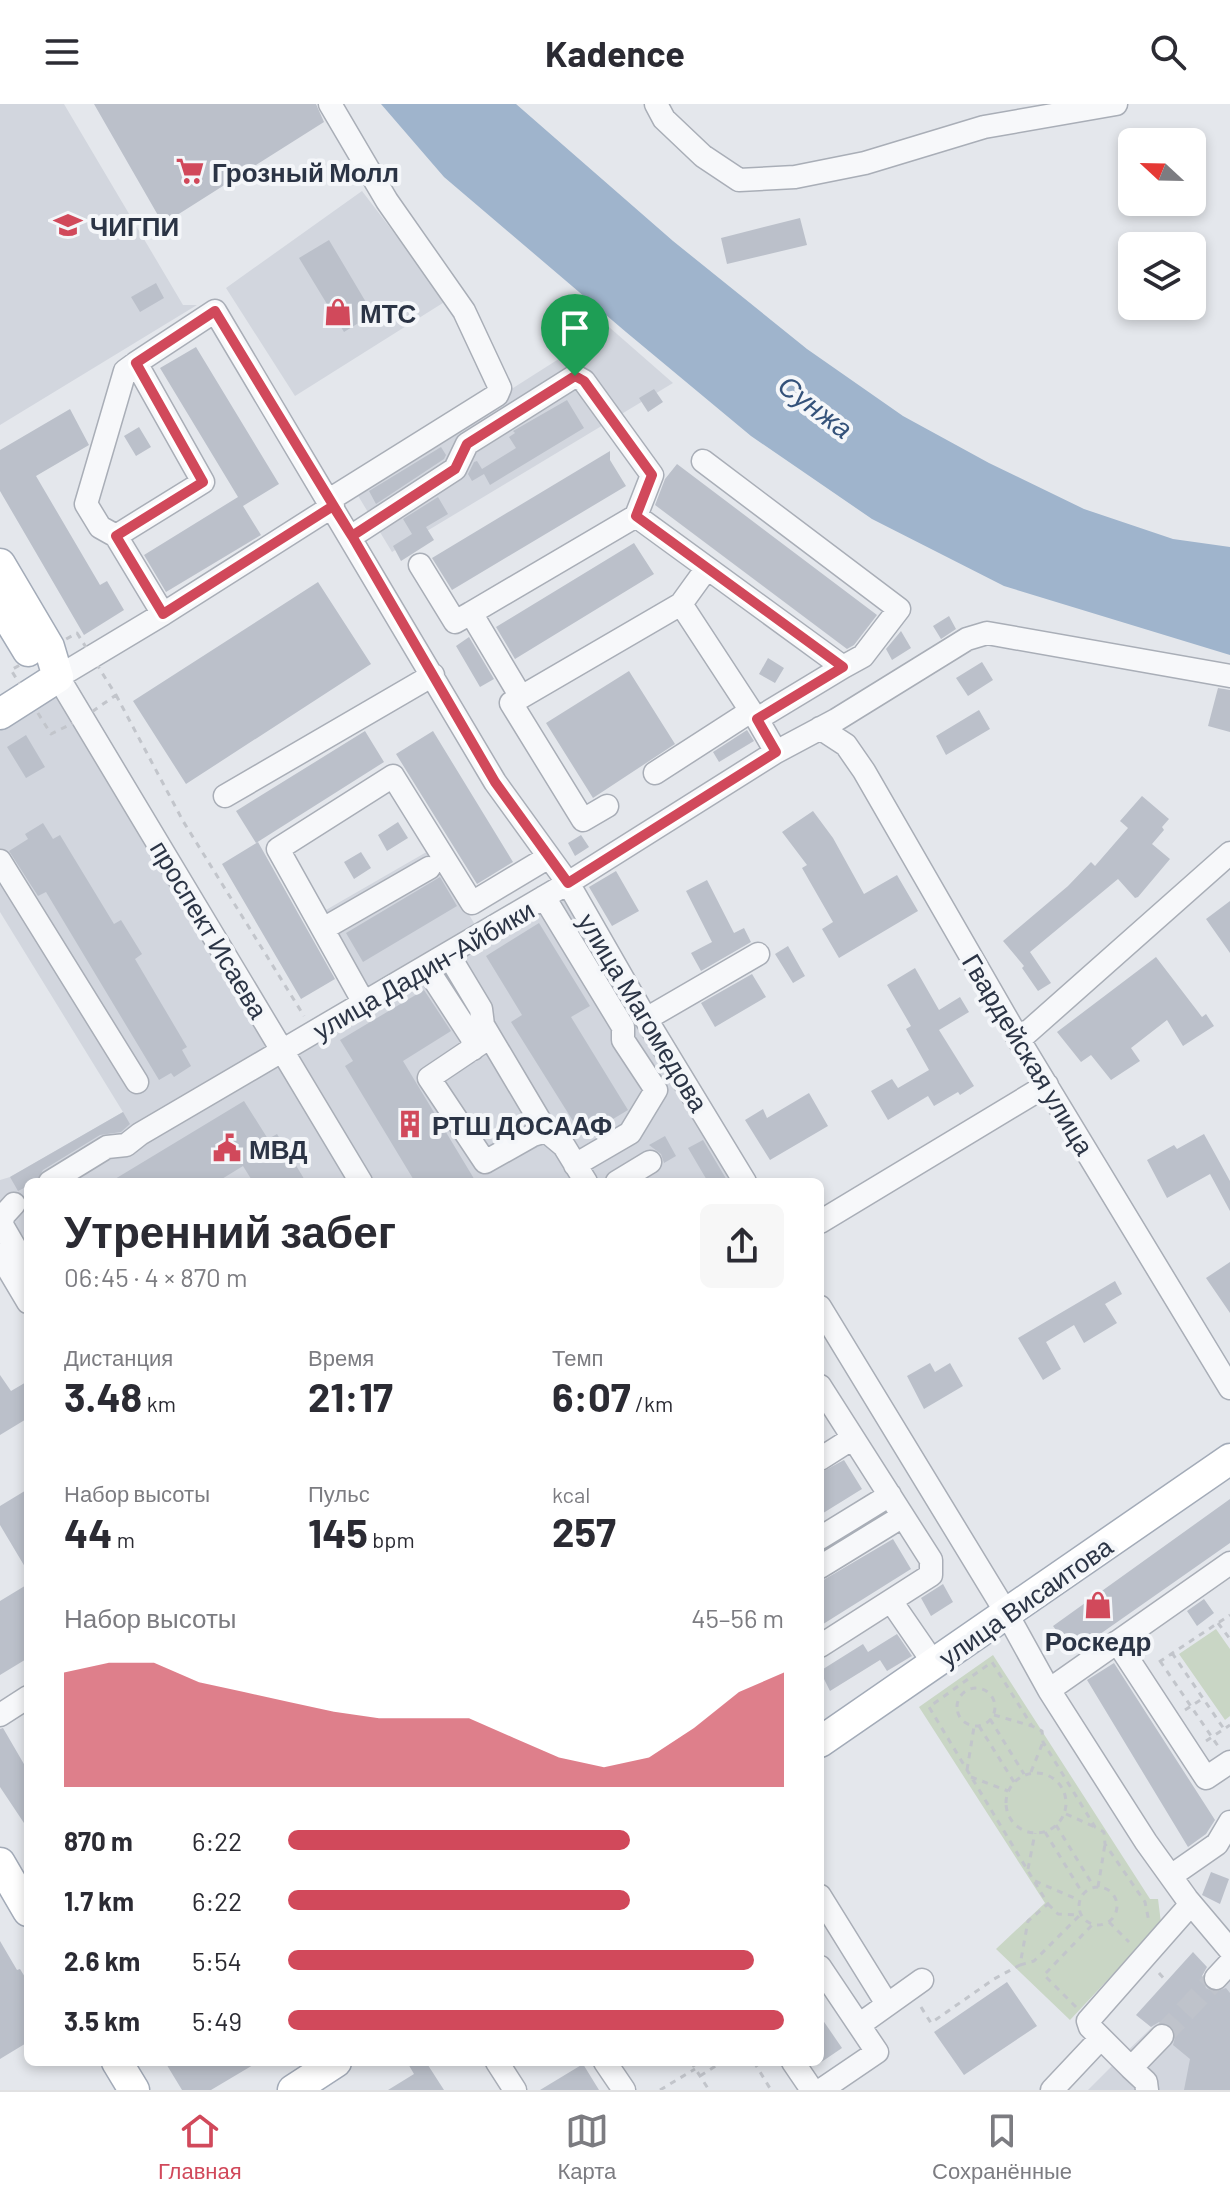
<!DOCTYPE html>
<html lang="ru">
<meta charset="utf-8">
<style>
:root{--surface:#fff;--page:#f7f7f7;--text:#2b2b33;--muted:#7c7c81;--line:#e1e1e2;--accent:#d1495b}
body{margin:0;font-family:Barlow,sans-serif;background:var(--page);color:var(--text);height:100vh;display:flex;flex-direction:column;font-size:30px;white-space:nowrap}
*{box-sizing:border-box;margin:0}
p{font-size:26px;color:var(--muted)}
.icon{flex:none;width:44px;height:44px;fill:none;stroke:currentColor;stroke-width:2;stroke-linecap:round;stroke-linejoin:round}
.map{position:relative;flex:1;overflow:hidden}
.drawer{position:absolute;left:24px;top:1074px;width:800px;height:888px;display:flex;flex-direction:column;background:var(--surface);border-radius:12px;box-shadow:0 4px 12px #0003}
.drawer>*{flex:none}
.needle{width:52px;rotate:292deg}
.buttons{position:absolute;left:1118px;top:24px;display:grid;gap:16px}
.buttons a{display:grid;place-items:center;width:88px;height:88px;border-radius:12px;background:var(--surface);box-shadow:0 4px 12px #0003;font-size:40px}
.pin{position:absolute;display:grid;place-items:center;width:68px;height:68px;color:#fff;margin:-82px -34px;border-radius:50% 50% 50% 0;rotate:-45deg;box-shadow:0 0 8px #0007}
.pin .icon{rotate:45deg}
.round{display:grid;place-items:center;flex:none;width:84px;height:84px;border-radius:12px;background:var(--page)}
.summary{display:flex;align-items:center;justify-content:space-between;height:136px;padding:0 40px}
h1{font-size:44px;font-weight:700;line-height:60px}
.metrics{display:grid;grid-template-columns:repeat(3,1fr);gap:12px;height:136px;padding:8px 40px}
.metrics div{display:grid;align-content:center}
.metrics b{font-size:40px;font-weight:700}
.metrics small{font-size:22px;font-weight:400}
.metrics p{font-size:22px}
.chart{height:224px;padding:16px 40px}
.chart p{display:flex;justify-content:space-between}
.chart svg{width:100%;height:144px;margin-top:8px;fill:var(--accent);opacity:.7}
ul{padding:0 40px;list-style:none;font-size:26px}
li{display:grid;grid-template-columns:128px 96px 1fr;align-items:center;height:60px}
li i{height:20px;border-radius:10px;background:var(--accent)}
header{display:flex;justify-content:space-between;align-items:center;height:104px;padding:0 40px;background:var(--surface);font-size:36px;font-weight:700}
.dock{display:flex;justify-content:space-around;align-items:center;height:112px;border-top:2px solid var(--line);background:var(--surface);font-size:22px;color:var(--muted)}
.dock a{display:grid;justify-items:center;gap:4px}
.dock .on{color:var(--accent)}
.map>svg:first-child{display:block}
.built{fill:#d2d6de}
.green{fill:#c9d6c5}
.water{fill:#9fb4cc}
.building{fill:#bbc0ca}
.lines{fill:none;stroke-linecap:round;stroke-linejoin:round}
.minor-tunnel{stroke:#bfc3cb;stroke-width:22;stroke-dasharray:22 11;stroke-linecap:butt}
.minor-casing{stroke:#a9aeb7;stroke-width:25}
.major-casing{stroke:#a3abb8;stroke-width:33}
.path{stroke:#c2c5cb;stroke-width:3;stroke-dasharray:6 6;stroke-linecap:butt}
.minor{stroke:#f7f8fa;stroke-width:22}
.major{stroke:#fff;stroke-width:30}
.route-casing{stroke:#fff;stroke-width:16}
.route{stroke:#d1495b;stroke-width:10}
.labels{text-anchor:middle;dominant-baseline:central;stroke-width:8;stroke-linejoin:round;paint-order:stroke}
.poi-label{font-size:26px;font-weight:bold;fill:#2b3445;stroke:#f4f6f9;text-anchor:start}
.street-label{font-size:26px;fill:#2b3445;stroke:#f4f6f9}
.water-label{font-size:28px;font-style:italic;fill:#34527a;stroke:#f4f6f9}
</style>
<header><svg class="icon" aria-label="menu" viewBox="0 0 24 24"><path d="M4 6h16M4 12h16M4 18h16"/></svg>Kadence<svg class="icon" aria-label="search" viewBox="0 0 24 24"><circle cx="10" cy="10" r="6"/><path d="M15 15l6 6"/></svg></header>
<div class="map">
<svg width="1230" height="1986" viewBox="0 0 1230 1986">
<rect width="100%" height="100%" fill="#e4e7ec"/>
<path class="built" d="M 0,0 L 64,0 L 183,201 L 197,201 L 0,321 Z
M 362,87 L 446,197 L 295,292 L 226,184 Z
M 609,223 L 673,279 L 392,448 L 354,385 Z
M 76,579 L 287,936 L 357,896 L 312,814 L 430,746 L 477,824 L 562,775 L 732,1078 L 28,1078 L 28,1202 L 0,1156 L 0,1076 L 10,1073 L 123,1008 L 0,808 L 0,624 Z
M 1230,1848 L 1230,1986 L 1088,1986 L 1117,1957 Z"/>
<path class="green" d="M 1216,1525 L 1230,1545 L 1230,1612 L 1225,1616 L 1179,1550 Z
M 993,1551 L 1150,1795 L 1158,1795 L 1161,1819 L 1070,1916 L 996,1845 L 1045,1799 L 919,1603 Z"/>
<path class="water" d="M 381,0 L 516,0 L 673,137 L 807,245 L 903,312 L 989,359 L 1084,405 L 1173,435 L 1230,443 L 1230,551 L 1004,482 L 872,415 L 751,332 L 626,228 L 444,73 Z"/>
<path class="building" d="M 94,0 L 316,0 L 324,18 L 163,120 Z
M 800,114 L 807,141 L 727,160 L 721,134 Z
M 329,136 L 373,210 L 344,228 L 299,154 Z
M 156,179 L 164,194 L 140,208 L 131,193 Z
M 196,243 L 279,380 L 243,402 L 261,431 L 166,488 L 144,451 L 238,393 L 160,264 Z
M 654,285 L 663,298 L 648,308 L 639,294 Z
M 567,296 L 584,324 L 490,381 L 484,370 L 472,377 L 468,370 L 474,358 L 477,357 L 482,365 L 516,344 L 509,333 L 515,329 L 513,327 Z
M 70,305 L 89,341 L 36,372 L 100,481 L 107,477 L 124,506 L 84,531 L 0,387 L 0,346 Z
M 139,323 L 151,343 L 136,352 L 124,332 Z
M 441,343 L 446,351 L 444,355 L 376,400 L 369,387 Z
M 610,347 L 610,356 L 626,382 L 452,486 L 432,454 Z
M 677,360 L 877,511 L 854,541 L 847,545 L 655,401 L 665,375 Z
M 438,393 L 448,410 L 426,423 L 434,436 L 401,457 L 393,442 L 412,430 L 403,415 Z
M 634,439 L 654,470 L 515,555 L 496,523 Z
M 318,478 L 371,560 L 186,680 L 133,597 Z
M 949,512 L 956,525 L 941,535 L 933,522 Z
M 901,527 L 911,544 L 892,556 L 886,545 Z
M 469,533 L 494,575 L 480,583 L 456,542 Z
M 768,554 L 784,564 L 775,579 L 759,570 Z
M 982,558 L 993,576 L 968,592 L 956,574 Z
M 629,567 L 675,640 L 593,694 L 546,619 Z
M 1218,584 L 1230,586 L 1230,628 L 1208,622 Z
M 979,606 L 990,625 L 946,651 L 936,632 Z
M 747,626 L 754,637 L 719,658 L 713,648 Z
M 365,627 L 384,658 L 256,739 L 236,707 Z
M 433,627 L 513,758 L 477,780 L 396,650 Z
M 26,631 L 45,663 L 26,674 L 7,643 Z
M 1142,692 L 1169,715 L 1162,723 L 1164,726 L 1152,740 L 1170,755 L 1138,793 L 1135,794 L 1118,775 L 1030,848 L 1051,879 L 1038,887 L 1022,864 L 1024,862 L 1003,837 L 1068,782 L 1091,758 L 1095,762 L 1128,724 L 1120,717 Z
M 813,707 L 833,734 L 864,790 L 897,771 L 918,807 L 839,854 L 822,825 L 833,818 L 802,764 L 807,761 L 782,728 Z
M 398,718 L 408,734 L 387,747 L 378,731 Z
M 43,719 L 53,735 L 60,731 L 114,820 L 121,816 L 142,850 L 135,855 L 187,943 L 182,946 L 191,962 L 174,973 L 171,969 L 159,976 L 46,788 L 38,792 L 9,747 L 28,735 L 25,730 Z
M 581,731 L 589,743 L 575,752 L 568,739 Z
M 258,738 L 335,875 L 301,895 L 222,760 Z
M 361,748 L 371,764 L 354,775 L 344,758 Z
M 616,767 L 639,807 L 612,822 L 589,783 Z
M 440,773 L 457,802 L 363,858 L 346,829 Z
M 707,776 L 734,829 L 744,824 L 751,838 L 701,867 L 691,849 L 712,838 L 686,787 Z
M 1230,797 L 1230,849 L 1206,815 Z
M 539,819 L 590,902 L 571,913 L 628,1006 L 583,1033 L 511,918 L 522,911 L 486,852 Z
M 788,842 L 805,872 L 793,879 L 775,850 Z
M 1156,853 L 1202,913 L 1206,910 L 1214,922 L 1183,942 L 1167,916 L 1131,944 L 1140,957 L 1111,976 L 1091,951 L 1081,958 L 1057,928 Z
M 915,864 L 939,906 L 960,893 L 969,908 L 939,926 L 974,982 L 960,991 L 958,988 L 934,1002 L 928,992 L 888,1016 L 871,987 L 892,975 L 898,984 L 929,966 L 906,925 L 911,922 L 887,881 Z
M 752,870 L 766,893 L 715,923 L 701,899 Z
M 424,886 L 451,927 L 403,957 L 476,1078 L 415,1078 L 345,962 L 353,957 L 340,936 Z
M 809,989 L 828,1022 L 770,1056 L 745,1016 L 763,1005 L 767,1014 Z
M 244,997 L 268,1035 L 277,1030 L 306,1078 L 253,1078 L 243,1062 L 217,1078 L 110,1078 Z
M 123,1008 L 130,1020 L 121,1028 L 100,1031 L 43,1066 L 36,1078 L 28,1078 L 28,1082 L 18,1087 L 10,1073 Z
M 1204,1030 L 1230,1077 L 1230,1107 L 1210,1070 L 1167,1094 L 1147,1056 L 1174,1041 L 1177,1045 Z
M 665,1032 L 676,1052 L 664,1059 L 661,1050 L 649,1041 Z
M 703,1036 L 728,1078 L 708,1078 L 688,1044 Z
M 1230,1158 L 1230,1209 L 1206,1174 Z
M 1115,1177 L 1122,1190 L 1105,1200 L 1117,1219 L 1084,1239 L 1074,1221 L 1046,1238 L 1061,1265 L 1043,1276 L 1018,1234 Z
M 930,1259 L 935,1268 L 950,1259 L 963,1282 L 924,1305 L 907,1272 Z
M 0,1271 L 11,1287 L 28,1277 L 28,1314 L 0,1331 Z
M 844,1356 L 862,1385 L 820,1411 L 820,1369 Z
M 28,1385 L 28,1468 L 0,1421 L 0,1402 Z
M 1230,1395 L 1230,1439 L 1073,1549 L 1053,1522 Z
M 893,1435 L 911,1465 L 820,1522 L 820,1478 Z
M 28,1480 L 28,1554 L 0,1571 L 0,1497 Z
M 943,1480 L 953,1498 L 931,1512 L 921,1494 Z
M 1204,1495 L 1214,1509 L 1197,1522 L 1187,1507 Z
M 897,1530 L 912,1552 L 887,1567 L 880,1556 L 830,1587 L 820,1567 L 863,1540 L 868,1548 Z
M 1114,1559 L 1215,1716 L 1206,1730 L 1188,1743 L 1087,1576 Z
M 3,1624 L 28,1667 L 28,1725 L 0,1683 L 0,1625 Z
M 1211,1768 L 1229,1775 L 1220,1800 L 1202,1791 Z
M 0,1837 L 17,1866 L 20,1865 L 28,1878 L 28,1938 L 0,1955 Z
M 1193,1848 L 1207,1863 L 1202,1872 L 1206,1884 L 1214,1888 L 1226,1884 L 1230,1889 L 1230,1986 L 1184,1986 L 1190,1955 L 1173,1941 L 1176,1929 L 1172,1923 L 1159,1918 L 1151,1923 L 1136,1911 Z
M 1007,1878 L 1037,1922 L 964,1971 L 934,1928 Z
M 820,1912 L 842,1944 L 820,1959 Z
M 165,1958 L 258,1958 L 211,1986 L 182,1986 Z
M 407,1958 L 426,1958 L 444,1986 L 388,1986 L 414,1970 Z
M 583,1960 L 599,1986 L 540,1986 Z"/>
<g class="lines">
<path class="minor-tunnel" d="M 1162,1932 L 1216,1874"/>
<defs>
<path id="minor" d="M 656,0 L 664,15 L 703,52 L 739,76 L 795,73 L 865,59 L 984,23 L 1116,0
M 703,357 L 899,505 L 863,552 L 843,563
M 329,396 L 497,291 L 500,284 L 464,207 L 387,97 L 330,0
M 333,402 L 163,510 L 58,573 L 361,1078
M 116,432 L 100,423 L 86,400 L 125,267 L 136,259
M 352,432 L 455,365 L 467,340 L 575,272 L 584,277 L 652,371 L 636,412 L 843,563 L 757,615 L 776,648
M 420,461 L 455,518 L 471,509
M 681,500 L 707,464
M 163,510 L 116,432 L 203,378 L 136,259 L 215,207 L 495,678 L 568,779 L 646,915 L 745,1078
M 521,593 L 471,509 L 636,412
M 820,624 L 846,641 L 864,667 L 1019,936 L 1230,1284
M 655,669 L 751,607 L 757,615
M 225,692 L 433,571
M 607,702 L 583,716 L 511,599 L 681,500 L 751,607
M 0,757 L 137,978
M 544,793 L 623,923 L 623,936 L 656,986 L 630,1029 L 575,1061
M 323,825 L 429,764
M 448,850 L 481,905 L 483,921 L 546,1027 L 564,1042 L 586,1078
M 426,863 L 472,934 L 473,945
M 364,899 L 278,745 L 393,672 L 472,799 L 547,754
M 646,915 L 758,850
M 490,933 L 429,974 L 485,1058 L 533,1031 L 546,1027
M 1019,936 L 1230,749
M 50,1078 L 107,1043 L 126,1041 L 140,1030 L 568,779 L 776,648 L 836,616 L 967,535 L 987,529 L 1230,572
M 617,1078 L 650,1058
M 14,1100 L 3,1112 L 2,1121 L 28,1166
M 820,1118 L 1047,981
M 0,1151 L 28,1198
M 820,1203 L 1007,1510 L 1049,1586 L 1146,1738 L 1187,1795 L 1230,1846
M 820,1282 L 931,1456 L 931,1471 L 820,1542
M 820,1355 L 853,1334
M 820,1434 L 890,1391
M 820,1463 L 903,1412
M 891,1497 L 935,1561
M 1117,1538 L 1206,1674 L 1230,1658
M 1049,1586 L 1230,1459
M 0,1611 L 28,1593
M 1171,1772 L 1217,1740 L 1230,1718
M 820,1792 L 887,1900
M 820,1863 L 877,1948 L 821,1986
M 1216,1874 L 1230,1859
M 859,1921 L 922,1876
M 497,1958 L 515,1986
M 605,1958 L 624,1986
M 793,1958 L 812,1986
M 1131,1964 L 1090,1923 L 1088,1917 L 1191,1800
M 1052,1986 L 1101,1934
M 1147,1986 L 1146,1978 L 1131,1964 L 1162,1932"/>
<path id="major" d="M 0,460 L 49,543 L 58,573
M 0,501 L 28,547
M 0,610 L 58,573
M 820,1638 L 1230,1355
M 0,1759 L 28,1807
M 117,1958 L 134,1986
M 293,1986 L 336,1958"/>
</defs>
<use href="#minor" class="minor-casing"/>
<use href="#major" class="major-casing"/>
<path class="path" d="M 77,529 L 116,591 L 83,614 L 51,630 L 11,566 Z
M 116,591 L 183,717 L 304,912
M 1218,1519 L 1230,1535
M 1172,1549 L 1224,1625
M 1160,1557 L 1218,1642
M 1159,1558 L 1230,1511
M957 1603a19 19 0 1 1 38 0a19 19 0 1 1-38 0Z
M 1185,1606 L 1202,1595
M 994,1611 L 1032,1622
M 990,1615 L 1024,1670
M 979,1622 L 1014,1678
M 1206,1637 L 1230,1621
M 967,1666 L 974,1623
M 1031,1668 L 1043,1638
M1006 1699a30 30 0 1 1 60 0a30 30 0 1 1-60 0Z
M 971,1673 L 1008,1687
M 1066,1710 L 1095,1723
M 1056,1721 L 1094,1783
M 1045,1728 L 1083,1790
M 1028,1765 L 1035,1729
M 1035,1777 L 1079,1796
M 1098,1783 L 1105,1740
M1079 1802a19 19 0 1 1 38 0a19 19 0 1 1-38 0Z
M 1048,1800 L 1058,1810 L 1080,1811
M 1109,1818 L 1129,1838
M 1020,1861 L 1034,1857 L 1080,1811
M 1159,1869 L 1167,1878
M 921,1903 L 931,1919 L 994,1875 L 1020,1861 L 1028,1817 L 1048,1800 L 929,1603 L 992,1558 L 1032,1622 L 1042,1627 L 1043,1638 L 1095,1723 L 1104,1728 L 1105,1740 L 1145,1798 L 1149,1818
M 1076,1903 L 1044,1871 L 1093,1820
M 691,1958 L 709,1986
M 754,1958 L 771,1986
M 700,1972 L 722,1958
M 660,1986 L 695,1965"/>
<use href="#minor" class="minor"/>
<use href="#major" class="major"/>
</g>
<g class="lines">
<defs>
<path id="route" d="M 575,272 L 467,340 L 455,365 L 352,432 L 333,402 L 163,510 L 116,432 L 203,378 L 136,259 L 215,207 L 352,432 L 495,678 L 568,779 L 776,648 L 757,615 L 843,563 L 636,412 L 652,371 L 584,277 L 575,272"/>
</defs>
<use href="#route" class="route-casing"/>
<use href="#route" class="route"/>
</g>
<defs>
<symbol id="supermarket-bare" viewBox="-9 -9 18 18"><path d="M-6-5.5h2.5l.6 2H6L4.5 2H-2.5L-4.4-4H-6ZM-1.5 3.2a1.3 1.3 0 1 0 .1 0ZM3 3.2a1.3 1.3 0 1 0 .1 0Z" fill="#d1495b" stroke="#f4f6f9" stroke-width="2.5" paint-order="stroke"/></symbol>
<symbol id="university-bare" viewBox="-9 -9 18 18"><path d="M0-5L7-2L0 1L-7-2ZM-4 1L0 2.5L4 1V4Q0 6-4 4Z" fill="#d1495b" stroke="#f4f6f9" stroke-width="2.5" paint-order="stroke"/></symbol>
<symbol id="shop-bare" viewBox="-9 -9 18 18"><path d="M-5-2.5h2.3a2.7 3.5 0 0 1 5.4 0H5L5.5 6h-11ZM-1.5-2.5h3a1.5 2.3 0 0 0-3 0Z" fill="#d1495b" stroke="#f4f6f9" stroke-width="2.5" paint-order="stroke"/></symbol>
<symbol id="building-bare" viewBox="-9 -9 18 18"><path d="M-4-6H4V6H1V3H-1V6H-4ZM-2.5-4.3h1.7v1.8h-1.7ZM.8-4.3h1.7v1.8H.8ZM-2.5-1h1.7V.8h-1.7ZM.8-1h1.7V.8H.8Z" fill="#d1495b" stroke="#f4f6f9" stroke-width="2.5" paint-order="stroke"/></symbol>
<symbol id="civic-bare" viewBox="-9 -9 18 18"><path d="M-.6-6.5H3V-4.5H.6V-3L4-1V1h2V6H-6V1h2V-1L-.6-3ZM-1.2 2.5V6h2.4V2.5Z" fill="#d1495b" stroke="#f4f6f9" stroke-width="2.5" paint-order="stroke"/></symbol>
</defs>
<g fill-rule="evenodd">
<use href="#supermarket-bare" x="170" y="47" width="40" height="40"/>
<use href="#university-bare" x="48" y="101" width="40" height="40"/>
<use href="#shop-bare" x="318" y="188" width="40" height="40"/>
<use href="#building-bare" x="390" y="1000" width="40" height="40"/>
<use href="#civic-bare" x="207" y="1024" width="40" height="40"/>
<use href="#shop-bare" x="1078" y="1481" width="40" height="40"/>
</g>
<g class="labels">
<g class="poi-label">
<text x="212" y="67">Грозный Молл</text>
<text x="90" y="121">ЧИГПИ</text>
<text x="360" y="208">МТС</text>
<text x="432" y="1020">РТШ ДОСААФ</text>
<text x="249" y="1044">МВД</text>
<text x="1098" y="1536" text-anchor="middle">Роскедр</text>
</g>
<g class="street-label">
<text transform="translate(210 825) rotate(59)">проспект Исаева</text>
<text transform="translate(423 865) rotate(-30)">улица Дадин-Айбики</text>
<text transform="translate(644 908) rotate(59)">улица Магомедова</text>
<text transform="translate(1029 950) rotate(59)">Гвардейская улица</text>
<text transform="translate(1025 1497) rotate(-35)">улица Висаитова</text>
</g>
<g class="water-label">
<text transform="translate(816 302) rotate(37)">Сунжа</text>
</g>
</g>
</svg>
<div class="buttons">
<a><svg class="needle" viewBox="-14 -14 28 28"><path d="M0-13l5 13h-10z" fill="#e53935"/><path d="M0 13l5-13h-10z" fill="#7c7c81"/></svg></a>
<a><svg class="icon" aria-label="layers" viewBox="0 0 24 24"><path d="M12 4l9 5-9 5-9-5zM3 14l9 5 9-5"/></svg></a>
</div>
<div class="pin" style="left:575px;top:272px;background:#1e9e55"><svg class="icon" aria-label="arrive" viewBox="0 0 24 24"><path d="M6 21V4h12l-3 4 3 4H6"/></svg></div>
<section class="drawer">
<div class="summary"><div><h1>Утренний забег</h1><p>06:45 · 4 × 870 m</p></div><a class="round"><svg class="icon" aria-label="share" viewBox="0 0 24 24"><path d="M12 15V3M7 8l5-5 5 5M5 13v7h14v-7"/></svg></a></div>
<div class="metrics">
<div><p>Дистанция</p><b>3.48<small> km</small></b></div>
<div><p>Время</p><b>21:17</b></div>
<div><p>Темп</p><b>6:07<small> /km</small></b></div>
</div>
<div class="metrics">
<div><p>Набор высоты</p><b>44<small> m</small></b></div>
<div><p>Пульс</p><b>145<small> bpm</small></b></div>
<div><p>kcal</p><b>257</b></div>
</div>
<div class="chart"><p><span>Набор высоты</span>45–56 m</p>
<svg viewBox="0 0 160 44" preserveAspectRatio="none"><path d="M0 44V9L10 6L20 6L30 12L40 15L50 18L60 21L70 23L80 23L90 23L100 29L110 35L120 38L130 35L140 26L150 15L160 9V44z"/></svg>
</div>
<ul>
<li><b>870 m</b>6:22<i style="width:69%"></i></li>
<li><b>1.7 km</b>6:22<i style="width:69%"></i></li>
<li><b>2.6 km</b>5:54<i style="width:94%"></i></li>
<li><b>3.5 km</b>5:49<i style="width:100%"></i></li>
</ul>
</section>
</div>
<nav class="dock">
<a class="on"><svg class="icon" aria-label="home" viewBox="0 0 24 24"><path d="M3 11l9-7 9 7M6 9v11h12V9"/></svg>Главная</a>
<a><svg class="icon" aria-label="map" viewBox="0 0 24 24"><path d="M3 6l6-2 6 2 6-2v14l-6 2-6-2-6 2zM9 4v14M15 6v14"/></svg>Карта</a>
<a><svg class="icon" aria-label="saved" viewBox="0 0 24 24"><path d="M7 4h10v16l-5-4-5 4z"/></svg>Сохранённые</a>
</nav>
